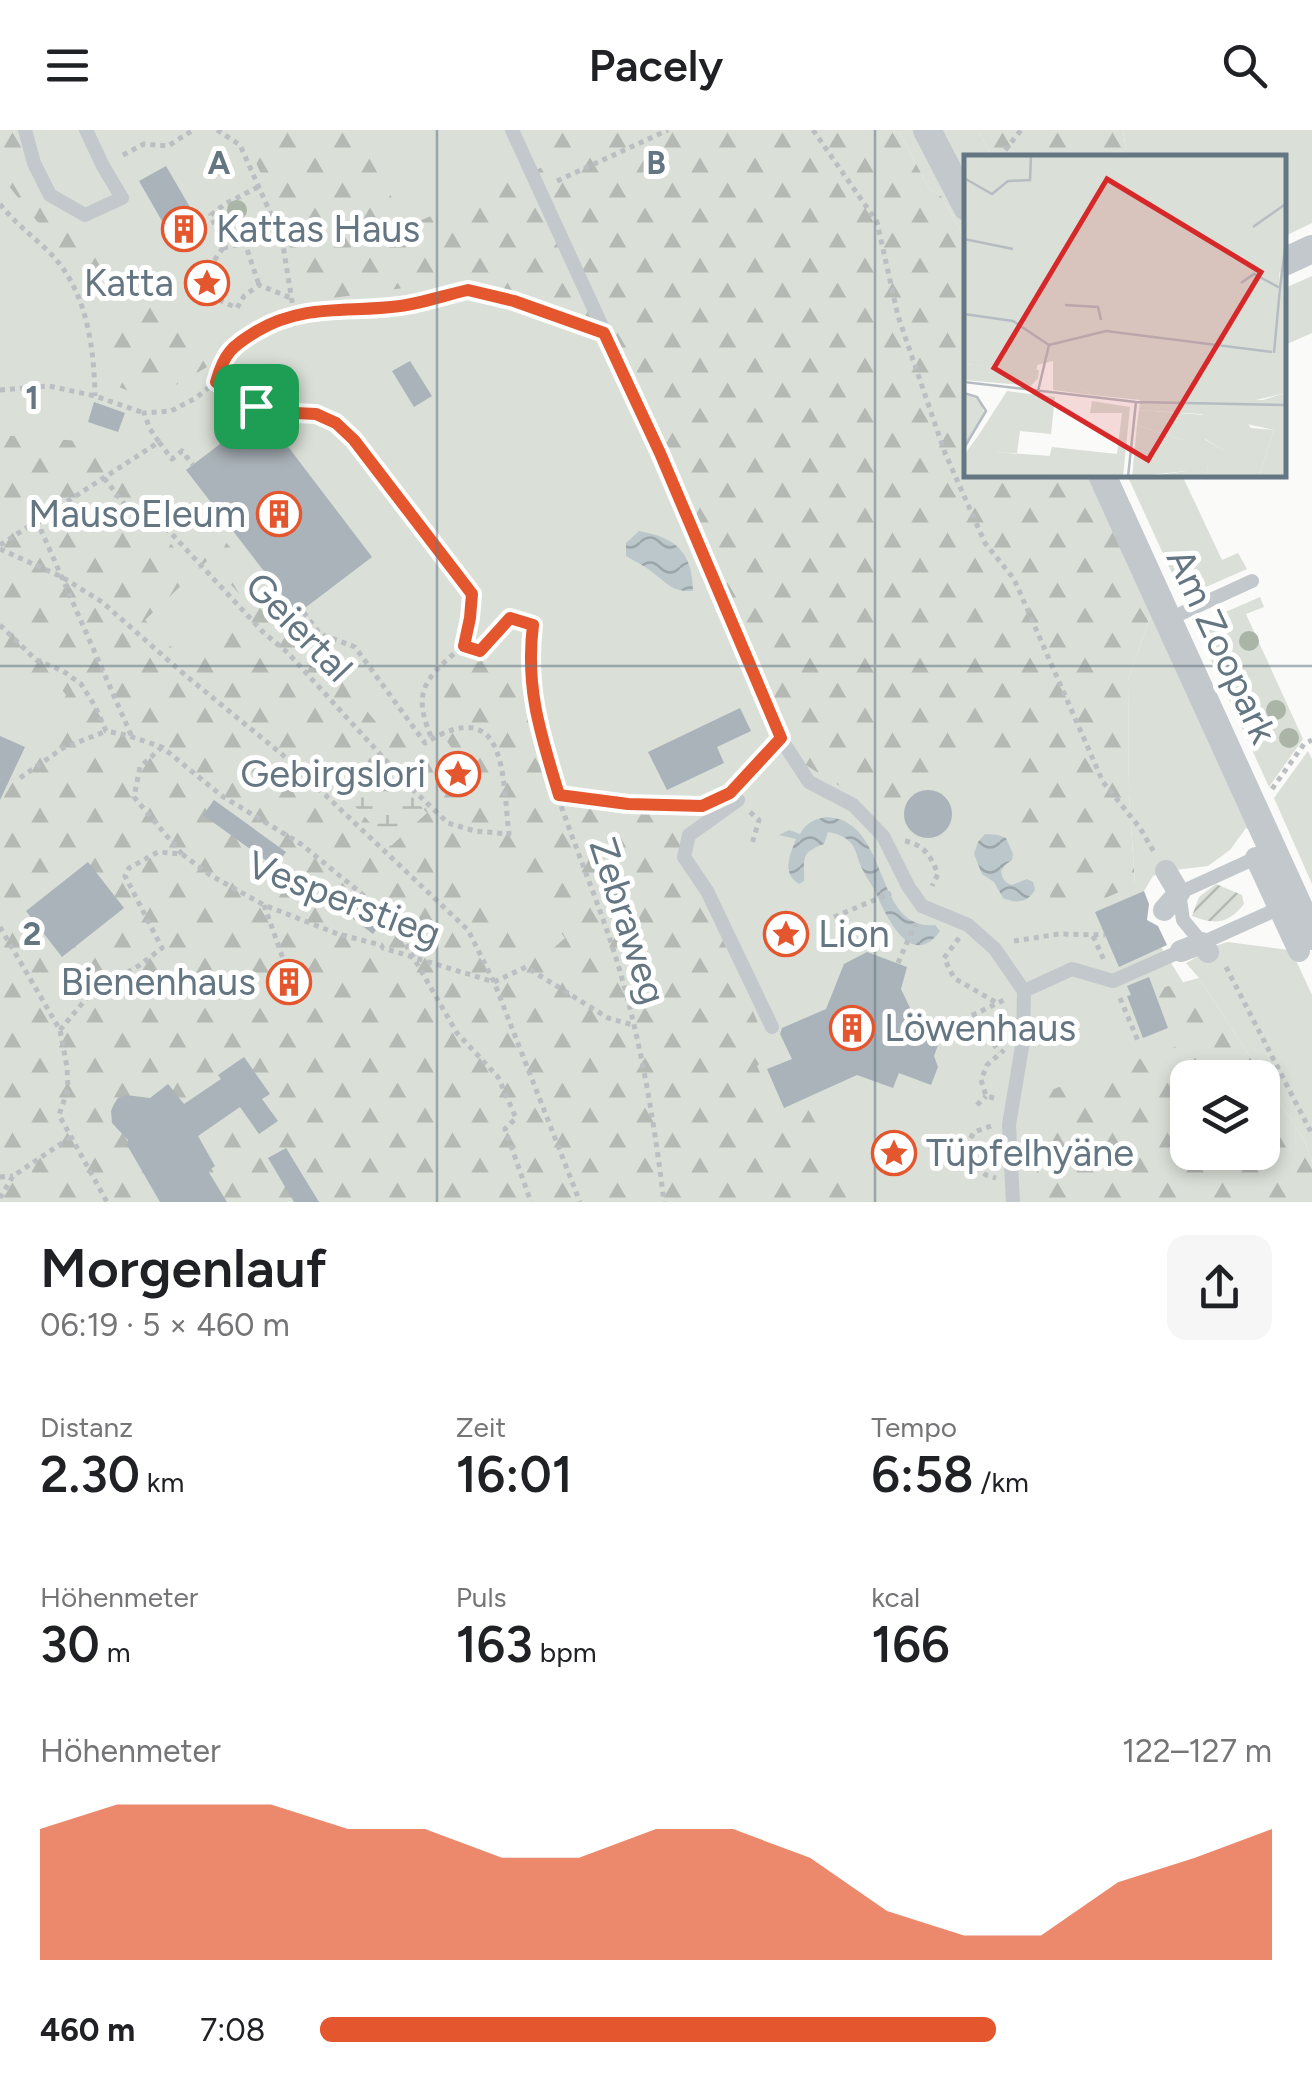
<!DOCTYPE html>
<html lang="de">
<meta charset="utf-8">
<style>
:root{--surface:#fff;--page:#f6f6f6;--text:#202124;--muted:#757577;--accent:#e4572e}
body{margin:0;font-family:Figtree,sans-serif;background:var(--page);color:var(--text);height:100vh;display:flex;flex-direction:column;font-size:38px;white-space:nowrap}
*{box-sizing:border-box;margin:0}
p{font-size:32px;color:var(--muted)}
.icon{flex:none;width:55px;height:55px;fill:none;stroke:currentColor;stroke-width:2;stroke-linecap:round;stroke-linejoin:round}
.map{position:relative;height:1072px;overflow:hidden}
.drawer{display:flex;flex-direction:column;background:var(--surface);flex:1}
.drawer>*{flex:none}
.fabs{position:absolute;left:1170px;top:930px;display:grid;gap:20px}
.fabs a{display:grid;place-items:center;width:110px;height:110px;border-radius:20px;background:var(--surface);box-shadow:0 5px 15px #0003;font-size:50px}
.pin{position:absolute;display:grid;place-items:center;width:85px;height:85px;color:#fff;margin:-42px;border-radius:20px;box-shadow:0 5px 15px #0006}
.round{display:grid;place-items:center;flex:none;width:105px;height:105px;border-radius:20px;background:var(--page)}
.summary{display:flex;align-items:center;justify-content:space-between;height:170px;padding:0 40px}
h1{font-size:55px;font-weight:600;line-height:75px}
.figures{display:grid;grid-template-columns:repeat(3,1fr);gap:15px;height:170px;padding:10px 40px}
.figures div{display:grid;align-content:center}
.figures b{font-size:50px;font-weight:600}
.figures small{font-size:28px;font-weight:400}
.figures p{font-size:28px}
.chart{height:280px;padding:20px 40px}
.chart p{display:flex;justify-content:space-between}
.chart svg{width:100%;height:180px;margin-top:10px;fill:var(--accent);opacity:.7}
ul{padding:0 40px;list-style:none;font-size:32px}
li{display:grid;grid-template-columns:160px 120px 1fr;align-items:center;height:75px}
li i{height:25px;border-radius:12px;background:var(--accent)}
header{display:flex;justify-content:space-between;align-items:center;height:130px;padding:0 40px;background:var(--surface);font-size:45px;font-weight:600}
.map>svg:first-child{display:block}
.green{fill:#dadfd7}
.forest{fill:url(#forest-firs);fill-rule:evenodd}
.wetland{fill:url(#wetland-marsh)}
.garden{fill:url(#garden-furrows)}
.water{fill:url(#water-waves)}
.building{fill:#aab3b9}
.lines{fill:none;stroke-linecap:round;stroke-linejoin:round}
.path{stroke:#bbbfc2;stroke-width:5;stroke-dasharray:5 5;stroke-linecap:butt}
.service{stroke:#c3c8cc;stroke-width:14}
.pedestrian{stroke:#c3c8cc;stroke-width:22}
.minor{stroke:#c3c8cc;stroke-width:28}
.tree{fill:#aab4a7}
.route-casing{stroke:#fff;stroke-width:20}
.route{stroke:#e4572e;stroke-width:12}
.grid{fill:none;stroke:#657683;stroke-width:2.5;stroke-opacity:0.55}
.labels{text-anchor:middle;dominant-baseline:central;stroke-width:10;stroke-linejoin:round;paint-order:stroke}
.poi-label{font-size:38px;fill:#657683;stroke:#fff;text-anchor:start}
.street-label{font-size:38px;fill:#657683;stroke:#fff}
.inset-road{fill:none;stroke:#b5bdc2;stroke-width:2.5}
.view{fill:#d62828;fill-opacity:0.15;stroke:#d62828;stroke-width:5}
.inset-edge{fill:none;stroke:#657683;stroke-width:5}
.grid-label{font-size:32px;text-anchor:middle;font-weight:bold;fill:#657683;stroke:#fff;stroke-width:10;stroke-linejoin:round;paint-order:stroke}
</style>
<header><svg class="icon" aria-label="menu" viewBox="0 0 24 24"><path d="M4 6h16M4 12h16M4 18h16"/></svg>Pacely<svg class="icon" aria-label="search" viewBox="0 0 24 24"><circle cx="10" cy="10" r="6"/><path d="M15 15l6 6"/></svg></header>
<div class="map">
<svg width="1312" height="1072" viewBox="0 0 1312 1072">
<defs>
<pattern id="forest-firs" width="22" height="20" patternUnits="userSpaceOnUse" patternTransform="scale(2.5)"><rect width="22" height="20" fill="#dadfd7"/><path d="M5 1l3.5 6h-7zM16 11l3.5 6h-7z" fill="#b4b9b4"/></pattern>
<pattern id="wetland-marsh" width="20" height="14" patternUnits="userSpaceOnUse" patternTransform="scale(2.5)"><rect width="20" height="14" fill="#dadfd7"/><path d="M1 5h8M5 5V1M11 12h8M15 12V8" fill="none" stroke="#b4b9b4"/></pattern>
<pattern id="garden-furrows" width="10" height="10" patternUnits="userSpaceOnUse" patternTransform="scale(2.5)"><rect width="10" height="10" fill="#dadfd7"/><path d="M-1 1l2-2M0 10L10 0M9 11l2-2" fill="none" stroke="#b4b9b4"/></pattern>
<pattern id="water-waves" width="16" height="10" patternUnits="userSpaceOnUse" patternTransform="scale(2.5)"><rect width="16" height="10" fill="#bbc7cb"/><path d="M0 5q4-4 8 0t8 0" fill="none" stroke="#9ca6aa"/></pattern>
</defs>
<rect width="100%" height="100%" fill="#fafaf8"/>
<path class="green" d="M 0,0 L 773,0 L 1135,754 L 1129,664 L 1128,551 L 1151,484 L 1252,701 L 1246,698 L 1230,720 L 1208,736 L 1166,741 L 1153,746 L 1144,761 L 1096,782 L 1161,817 L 1218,908 L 1188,948 L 1188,1022 L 1262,1022 L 1286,1072 L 0,1072 Z
M 898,0 L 978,0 L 992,27 L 967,28 L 967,112 L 942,67 L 929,58 Z
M 1123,0 L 1312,0 L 1312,93 L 1285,106 L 1284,28 L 1127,27 Z
M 1312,146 L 1312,203 L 1285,215 L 1285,158 Z
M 1127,345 L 1182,345 L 1222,430 L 1238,423 L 1247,439 L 1183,467 Z
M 1260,467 L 1264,477 L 1246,484 L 1303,609 L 1269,657 L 1199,504 L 1200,497 L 1205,491 Z
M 1308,621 L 1312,629 L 1312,754 L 1274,668 Z
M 1228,812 L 1288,820 L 1294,826 L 1312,865 L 1312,1032 L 1305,1011 L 1199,848 L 1186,833 C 1200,826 1213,815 1228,812 Z"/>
<path class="forest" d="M 0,0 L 20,0 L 34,54 L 105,109 L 118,142 L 149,139 L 207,237 L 150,270 L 107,252 L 104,175 L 0,45 Z
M 233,0 L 353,0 L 408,96 L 545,36 L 529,0 L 898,0 L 929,58 L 942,67 L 967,112 L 967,345 L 1087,345 L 1151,484 L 1128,551 L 1129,664 L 1135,755 L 1055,790 L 1048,774 L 1054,751 L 1027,711 L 1018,685 L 1013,649 L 997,625 L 973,613 C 944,621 936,628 928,658 L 910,666 L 869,674 L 804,634 L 610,196 L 460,150 L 298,173 L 288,106 L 247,12 Z
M 978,0 L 1123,0 L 1127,27 L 992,27 Z
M 0,305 L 93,312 L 185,432 L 199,381 L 307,507 L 384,602 L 407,601 L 435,632 L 456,625 L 427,581 L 433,568 L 463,537 L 494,527 L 523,564 L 555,674 L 681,685 L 680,729 L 702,760 L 771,924 L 757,936 L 782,989 L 808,979 L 859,1072 L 0,1072 L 0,606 L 32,621 L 40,610 L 65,595 L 59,582 L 66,565 L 57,553 L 30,548 L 0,525 ZM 208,430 L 246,471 L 183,529 L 145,490 ZM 486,711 L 565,808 L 541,829 L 461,732 Z
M 1199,848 L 1305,1011 L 1312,1032 L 1312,1072 L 1034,1072 L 1045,962 L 1177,916 L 1154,860 ZM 1188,948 L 1262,948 L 1262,1022 L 1188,1022 Z"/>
<path class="wetland" d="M 381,632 L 427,683 L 391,716 L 345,665 Z"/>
<path class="garden" d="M 1216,754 L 1242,765 L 1244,774 C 1228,794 1215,795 1192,786 L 1199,767 Z"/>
<path class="water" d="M 639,401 C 677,408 692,422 693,461 C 675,462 669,456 656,445 C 647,437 636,432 626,426 L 626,413 Z
M 826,687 C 891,689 872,801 935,795 L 940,801 C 911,841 886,786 876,763 C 871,753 864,744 860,734 C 857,727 856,718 850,712 C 844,706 836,703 828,702 L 824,714 C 799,723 805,729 804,751 L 799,754 C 781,743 790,725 796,709 L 779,705 L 789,700 L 800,704 C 805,694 814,689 826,687 Z
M 985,704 L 998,705 L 1006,708 L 1013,724 L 1012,730 L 1005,735 L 1001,741 C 1002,748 1005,753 1012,755 L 1027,749 L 1033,752 L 1035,760 C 1027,773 1016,774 1003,768 L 994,752 L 982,744 L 974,724 L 978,712 Z"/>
<path class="building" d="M 166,36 L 205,103 L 178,119 L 139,51 Z
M 410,231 L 432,266 L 414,277 L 392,241 Z
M 94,272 L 125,283 L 118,302 L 88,292 Z
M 270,293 L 372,427 L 297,484 L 186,340 L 228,308 L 236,319 Z
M 740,578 L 751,601 L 717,617 L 724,633 L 667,660 L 648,622 Z
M 0,606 L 25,617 L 0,670 Z
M904 684a24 24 0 1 1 48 0a24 24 0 1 1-48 0Z
M 214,670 L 286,722 L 275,737 L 203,685 Z
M 88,732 L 124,778 L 62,827 L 26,781 Z
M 1144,761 L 1149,774 L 1147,790 L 1158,796 L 1167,815 L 1119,837 L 1095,782 Z
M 361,767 L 386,786 L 373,804 L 348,785 Z
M 867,822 L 907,837 L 901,859 L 921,901 L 933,896 L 940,910 L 934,926 L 938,937 L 931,955 L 899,943 L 893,958 L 857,945 L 784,978 L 767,939 L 792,929 L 780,904 L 782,898 L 826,879 L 844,834 Z
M 296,840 L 301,859 L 281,864 L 276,845 Z
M 1149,847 L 1168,898 L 1143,908 L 1127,866 L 1131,865 L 1127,856 Z
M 244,927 L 270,964 L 262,969 L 278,991 L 259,1004 L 240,977 L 198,1006 L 215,1036 L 208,1041 L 227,1072 L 160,1072 L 127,1015 L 128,1010 L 112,993 L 111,981 L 114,974 L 118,968 L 126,965 L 150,968 L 168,954 L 184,974 L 221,949 L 218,945 Z
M 286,1018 L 319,1072 L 294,1072 L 268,1028 Z"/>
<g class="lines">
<path class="path" d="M 217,0 L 240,15 L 282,109 L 294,184
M 813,0 L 877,92 L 898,186 L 945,323 L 985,413 L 1014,449 L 1103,652 L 1140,698 L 1154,722
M 123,25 L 144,14 L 168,16 L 193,0
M 999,28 L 1021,0
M 557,51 L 668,0
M 258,57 L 225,74 L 211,85 L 223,118 L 211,135 L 223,152 L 219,170 L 237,178 L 244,166 L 259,155 L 291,168
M 0,74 C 14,92 30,104 46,119 C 86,156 94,214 95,266
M 223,118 L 245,113 L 259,155
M 216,252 L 256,276 L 275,282
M 0,260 L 49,256 L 95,266 L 144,283
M 159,312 L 172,329 L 182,321 L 193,335
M 233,314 L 275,282 L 315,284 L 336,293 L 354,310 L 472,464 C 471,479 472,499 465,513 C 462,519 453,524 448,529 C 417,556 417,573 432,609
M 104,348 L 126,376 L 170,402 L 263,502 L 288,523 L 410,657 L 448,693 L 475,701 L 509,704 C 502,648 508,562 425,613 L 355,517 L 320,504 L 302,480
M 40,389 L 41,400 L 132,607
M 0,415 L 159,312 L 150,299 L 144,283 L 171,281 L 196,268 L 215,252 L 221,233 L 228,220 L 269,194 L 294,184 L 401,176 L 468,160 L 514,171 L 582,195
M 0,419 L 62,447 L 102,472 L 185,545 L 284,626 L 468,800 L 494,852 L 580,1072
M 0,495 L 36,530 L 63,541 L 81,554 L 95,576 L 106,601 L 126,605 L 162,617 L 222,666 L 301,714 L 390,787 L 457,903 L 498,947 L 516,988 L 505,999 L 531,1072
M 465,516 L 480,521 L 510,488 L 533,495 C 532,508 529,521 529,533 C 534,632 586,732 615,825 C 640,905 654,989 664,1072
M 162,617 L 140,637 L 134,667 L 182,724
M 20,648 L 63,618 L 104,602
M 739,654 L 769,622
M 1272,659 L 1304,614 L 1312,610
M 559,665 L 628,674 L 695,676
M 750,682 L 759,690 L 752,714
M 905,711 C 925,715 931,727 938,744 L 932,756
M 264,775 L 286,837
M 834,787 L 891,763
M 0,797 L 60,900 L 67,937 L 68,959 L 59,985 L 107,1072
M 1093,806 L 1104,830
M 959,808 L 944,828 L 954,848 L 997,873
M 1014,811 L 1059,804 L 1105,805
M 898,833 L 915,794
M 1226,837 L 1312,1004
M 1120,868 L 1138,911
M 60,900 L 91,863 L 140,835 L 162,818 L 125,746 L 129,738 L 158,722 L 182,724 L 210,745 L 264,775 L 338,804 L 381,815 L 383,818 L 494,852 L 526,837 L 608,888 L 633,895
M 936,903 L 1008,868
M 987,906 L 1000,922
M 994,968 L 986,966 L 981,950 L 987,935 L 1004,920
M 977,975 L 986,966
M 991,996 L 974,1002 L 967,1015 L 966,1030 L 986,1045 L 996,1048
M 0,1047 L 13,1046
M 0,1068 L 13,1046 L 71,1007"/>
<path class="service" d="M 25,0 L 34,33 L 50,65 L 85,85 L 122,68 L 103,36 L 86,0
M 512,0 L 660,323 L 781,609 L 809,652 L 853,675 L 883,706 L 908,756 L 922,776 L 968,795 L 995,819 L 1024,861
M 1167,490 L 1252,451
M 738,670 L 689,705 L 684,727 L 707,761 L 772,897
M 1260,726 L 1179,763 L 1183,790 L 1202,813 L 1282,777
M 1013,1072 L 1009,995 L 1023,911 L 1024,861 L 1072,839 L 1113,851 L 1181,821"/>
<path class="pedestrian" d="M 1256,728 L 1299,821
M 1164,780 L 1179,763 L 1166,741
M 1181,821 L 1202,813 L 1208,822"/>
<path class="minor" d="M 927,0 L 967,77
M 1284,132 L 1312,119
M 1102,345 L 1312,806"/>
</g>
<g class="tree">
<circle cx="237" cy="80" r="10"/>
<circle cx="1249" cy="511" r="10"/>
<circle cx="1276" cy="580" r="10"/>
<circle cx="1289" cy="608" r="10"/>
</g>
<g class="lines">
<defs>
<path id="route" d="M 468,160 L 514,171 L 604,203 L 660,323 L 781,608 L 730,663 L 702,676 L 628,674 L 559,665 C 541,605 525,559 533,495 L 510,488 L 480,521 L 464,516 L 470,488 L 472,464 L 354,310 L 336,293 L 316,284 L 275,282 L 256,276 L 216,252 C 224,223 232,216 257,201 C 304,173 349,183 400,176 C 423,173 445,165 468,160 Z"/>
</defs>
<use href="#route" class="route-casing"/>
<use href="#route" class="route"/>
</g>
<path class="grid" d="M 437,0 L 437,1072M 875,0 L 875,1072M 0,536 L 1312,536"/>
<defs>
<symbol id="building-ring" viewBox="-11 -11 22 22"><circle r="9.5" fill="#fff" stroke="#e4572e" stroke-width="1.5"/><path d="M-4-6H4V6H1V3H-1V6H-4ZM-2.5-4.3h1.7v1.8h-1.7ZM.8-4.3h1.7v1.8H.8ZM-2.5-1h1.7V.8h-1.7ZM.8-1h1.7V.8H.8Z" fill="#e4572e"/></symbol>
<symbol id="sight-ring" viewBox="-11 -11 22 22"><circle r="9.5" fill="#fff" stroke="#e4572e" stroke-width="1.5"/><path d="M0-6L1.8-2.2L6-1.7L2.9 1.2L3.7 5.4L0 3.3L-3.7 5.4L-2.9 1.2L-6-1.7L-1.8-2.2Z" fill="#e4572e"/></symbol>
</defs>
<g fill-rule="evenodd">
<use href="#building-ring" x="159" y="74" width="50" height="50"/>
<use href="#sight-ring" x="182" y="128" width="50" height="50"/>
<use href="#building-ring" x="254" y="359" width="50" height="50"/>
<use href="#sight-ring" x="433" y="619" width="50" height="50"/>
<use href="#sight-ring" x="761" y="779" width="50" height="50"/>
<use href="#building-ring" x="264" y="827" width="50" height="50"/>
<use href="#building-ring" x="827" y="873" width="50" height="50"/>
<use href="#sight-ring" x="869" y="998" width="50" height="50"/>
</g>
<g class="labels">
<g class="poi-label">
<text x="216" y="99">Kattas Haus</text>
<text x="174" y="153" text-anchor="end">Katta</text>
<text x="246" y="384" text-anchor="end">MausoEleum</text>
<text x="426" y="644" text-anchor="end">Gebirgslori</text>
<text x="818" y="804">Lion</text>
<text x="256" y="852" text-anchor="end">Bienenhaus</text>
<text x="884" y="898">Löwenhaus</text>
<text x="926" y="1023">Tüpfelhyäne</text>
</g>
<g class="street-label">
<text transform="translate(299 497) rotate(46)">Geiertal</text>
<text transform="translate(1222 516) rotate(65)">Am Zoopark</text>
<text transform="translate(344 769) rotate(21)">Vesperstieg</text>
<text transform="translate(628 791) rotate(72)">Zebraweg</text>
</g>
</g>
<g transform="translate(964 25)">
<rect width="322" height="322" fill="#fafaf8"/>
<path d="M 0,0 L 322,0 L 311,199 L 92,215 L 128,240 L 89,235 L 89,206 L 61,213 L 0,204 ZM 0,209 L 75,215 L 74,223 L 67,231 L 0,225 ZM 43,236 L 91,242 L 87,279 L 56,276 L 53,298 L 15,297 L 14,281 ZM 322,238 L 322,322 L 295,322 L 310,275 L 236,259 L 175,255 L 176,245 L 299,245 ZM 0,239 L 16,245 L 21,260 L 0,291 ZM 128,246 L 166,252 L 159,322 L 80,322 L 88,292 L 153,299 L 158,258 L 126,258 ZM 173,270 L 219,285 L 229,299 L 222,316 L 168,322 ZM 240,284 L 261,296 L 261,322 L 242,322 L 244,311 L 235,300 Z" fill="#dadfd7"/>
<path d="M 0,0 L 90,0 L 88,10 L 82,9 L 84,21 L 98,20 L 106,0 L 134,0 L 136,7 L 178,0 L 322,0 L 322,238 L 279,248 L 176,245 L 128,240 L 91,215 L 92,200 L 125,204 L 125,183 L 137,178 L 216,187 L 236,170 L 247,145 L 302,152 L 309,165 L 248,167 L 245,192 L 311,199 L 316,117 L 245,126 L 252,110 L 263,116 L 309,105 L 316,68 L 307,56 L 289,69 L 270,67 L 244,103 L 169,125 L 178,130 L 179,142 L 152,138 L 140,155 L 88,144 L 56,147 L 52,165 L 48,157 L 17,160 L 19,114 L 0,110 L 0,75 L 17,54 L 0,32 ZM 279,3 L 282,14 L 272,24 L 268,58 L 239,75 L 242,30 L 260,29 L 270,4 ZM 221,6 L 234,16 L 231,33 L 221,32 L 221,15 L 197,19 L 189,10 ZM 0,163 L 47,168 L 69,184 L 64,206 L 74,208 L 72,216 L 0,209 ZM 175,255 L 280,263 L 287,273 L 310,275 L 295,322 L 261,322 L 261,296 L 241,284 L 236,299 L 244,311 L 242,322 L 180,322 L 222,316 L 228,299 L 219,285 L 173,270 ZM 14,281 L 16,296 L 87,301 L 80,322 L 0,321 L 0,300 Z" fill="#dadfd7" fill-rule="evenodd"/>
<path class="inset-road" d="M 0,23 L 28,39 L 44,26 L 66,25 L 67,0M 289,72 L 323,48M 0,84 L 49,94M 277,128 L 290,119 L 316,133 L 310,198M 316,133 L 323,78M 101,150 L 134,152 L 137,165M 0,159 L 49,166 L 85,190 L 74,236M 85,190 L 142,176 L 308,197M 0,227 L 172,247 L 323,250M 0,238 L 13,242 L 22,256 L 0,293M 164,322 L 172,247"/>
<path class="view" d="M 143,24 L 297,117 L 184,305 L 30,213 Z"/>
<rect width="322" height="322" class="inset-edge"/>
</g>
<g class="grid-label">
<text x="219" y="44">A</text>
<text x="656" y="44">B</text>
<text x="32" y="279">1</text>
<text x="32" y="815">2</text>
</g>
</svg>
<div class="fabs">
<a><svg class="icon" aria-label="layers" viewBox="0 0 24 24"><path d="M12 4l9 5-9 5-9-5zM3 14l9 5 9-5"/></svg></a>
</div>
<div class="pin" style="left:256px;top:276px;background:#1e9e55"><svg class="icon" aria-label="arrive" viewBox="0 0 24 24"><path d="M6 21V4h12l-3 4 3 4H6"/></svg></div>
</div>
<section class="drawer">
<div class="summary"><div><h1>Morgenlauf</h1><p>06:19 · 5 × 460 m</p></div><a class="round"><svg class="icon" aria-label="share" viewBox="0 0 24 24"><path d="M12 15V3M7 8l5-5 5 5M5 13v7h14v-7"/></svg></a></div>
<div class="figures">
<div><p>Distanz</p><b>2.30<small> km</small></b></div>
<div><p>Zeit</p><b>16:01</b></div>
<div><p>Tempo</p><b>6:58<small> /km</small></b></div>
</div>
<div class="figures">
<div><p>Höhenmeter</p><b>30<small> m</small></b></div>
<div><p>Puls</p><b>163<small> bpm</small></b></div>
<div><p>kcal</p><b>166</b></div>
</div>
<div class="chart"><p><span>Höhenmeter</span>122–127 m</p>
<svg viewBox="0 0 160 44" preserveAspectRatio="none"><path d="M0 44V12L10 6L20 6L30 6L40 12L50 12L60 19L70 19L80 12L90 12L100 19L110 32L120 38L130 38L140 25L150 19L160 12V44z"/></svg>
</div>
<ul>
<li><b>460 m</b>7:08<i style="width:71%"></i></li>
</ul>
</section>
